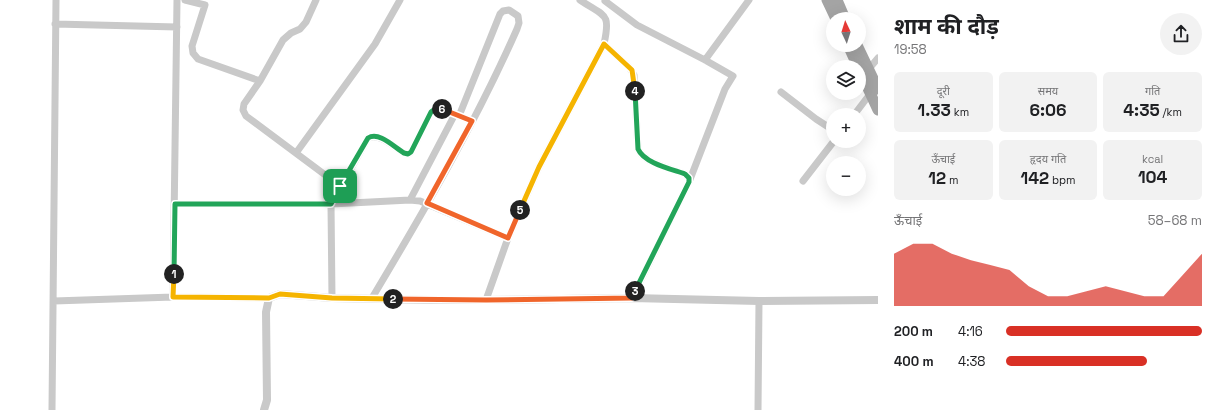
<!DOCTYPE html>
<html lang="hi">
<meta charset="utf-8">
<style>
:root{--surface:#fff;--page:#f2f2f2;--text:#202124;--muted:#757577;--accent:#d93025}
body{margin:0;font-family:"Space Grotesk","Noto Sans Devanagari",sans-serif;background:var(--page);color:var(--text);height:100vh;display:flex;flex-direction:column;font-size:15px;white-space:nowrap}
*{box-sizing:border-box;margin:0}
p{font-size:13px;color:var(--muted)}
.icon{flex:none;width:22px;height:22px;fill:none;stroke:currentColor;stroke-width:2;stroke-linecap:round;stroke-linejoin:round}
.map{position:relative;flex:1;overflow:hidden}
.drawer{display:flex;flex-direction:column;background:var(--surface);width:340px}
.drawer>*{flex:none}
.needle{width:26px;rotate:356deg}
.buttons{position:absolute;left:826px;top:12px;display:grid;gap:8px}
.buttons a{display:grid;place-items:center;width:40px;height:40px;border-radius:50%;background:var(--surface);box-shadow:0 4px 16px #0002;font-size:20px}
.pin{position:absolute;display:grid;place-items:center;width:34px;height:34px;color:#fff;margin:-17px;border-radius:8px;box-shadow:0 2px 6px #0006}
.km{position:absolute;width:20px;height:20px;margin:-10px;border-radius:50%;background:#222;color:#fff;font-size:11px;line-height:20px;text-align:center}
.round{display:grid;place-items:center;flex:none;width:42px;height:42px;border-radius:21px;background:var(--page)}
.head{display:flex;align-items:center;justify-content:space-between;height:68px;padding:0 16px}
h1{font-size:22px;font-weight:700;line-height:30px}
.stats{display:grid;grid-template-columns:repeat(3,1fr);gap:6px;height:68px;padding:4px 16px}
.stats div{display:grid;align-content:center;border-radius:6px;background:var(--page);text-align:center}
.stats b{font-size:17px;font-weight:700}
.stats small{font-size:11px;font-weight:400}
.stats p{font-size:11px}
.chart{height:112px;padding:8px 16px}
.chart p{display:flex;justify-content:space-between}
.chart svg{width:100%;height:72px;margin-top:4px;fill:var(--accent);opacity:.7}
ul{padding:0 16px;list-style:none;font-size:13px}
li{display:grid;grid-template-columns:64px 48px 1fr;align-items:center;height:30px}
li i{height:10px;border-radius:5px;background:var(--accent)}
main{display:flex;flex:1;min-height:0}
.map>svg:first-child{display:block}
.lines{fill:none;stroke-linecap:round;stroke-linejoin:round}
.minor{stroke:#c9c9c9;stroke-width:7}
.tertiary{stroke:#c9c9c9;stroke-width:8}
.primary{stroke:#a4a4a4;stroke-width:11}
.split-1-casing{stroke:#fff;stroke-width:8}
.split-2-casing{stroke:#fff;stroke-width:8}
.split-3-casing{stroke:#fff;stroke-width:8}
.split-4-casing{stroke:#fff;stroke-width:8}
.split-5-casing{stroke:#fff;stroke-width:8}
.split-6-casing{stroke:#fff;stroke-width:8}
.split-7-casing{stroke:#fff;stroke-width:8}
.split-1{stroke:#22a559;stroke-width:5}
.split-2{stroke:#f5b400;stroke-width:5}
.split-3{stroke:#f0652b;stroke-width:5}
.split-4{stroke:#22a559;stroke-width:5}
.split-5{stroke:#f5b400;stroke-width:5}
.split-6{stroke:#f0652b;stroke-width:5}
.split-7{stroke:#22a559;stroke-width:5}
</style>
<main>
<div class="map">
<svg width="878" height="410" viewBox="0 0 878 410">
<rect width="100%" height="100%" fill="#fff"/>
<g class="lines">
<path class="minor" d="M 185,0 L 205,5 L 192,46 L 193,53 L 198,59 L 260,81 L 244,104 L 243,110 L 246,116 L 340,186
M 605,1 L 637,25 L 705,60 L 733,76 L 725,89 L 689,182
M 55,24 L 177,27
M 604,44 L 629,67 L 634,75 L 638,149 C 644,163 671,169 685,174 L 689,178 L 689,182 L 632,298
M 705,60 L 749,0
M 867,71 L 878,58
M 260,81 L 283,40 L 291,33 L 300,29 L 306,22 L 316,0
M 781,92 L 816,119 L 833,130
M 854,115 L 870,94
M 296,153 L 375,44 L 400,0
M 803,181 L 834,141
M 410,200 L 455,114
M 175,204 L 331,204 L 410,200 L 420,201 L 508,238
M 173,297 L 177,0
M 332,298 L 331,204 L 368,138 C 379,132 394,147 404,153 L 408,154 L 411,152 L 431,112 L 435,109 L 439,108 L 472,121
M 372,298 C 424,211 476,122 517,29 L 519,23 L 518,16 L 509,10 L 503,11 L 500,14 L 459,116
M 486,300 L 508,238 L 539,167 L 604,44 C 611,12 605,17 580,0
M 54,301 L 173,297 L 269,298
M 52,410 L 56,0
M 758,410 L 759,301"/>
<path class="tertiary" d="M 264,410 L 267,400 L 266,312 L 269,298 L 280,294 L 332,298 L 431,300 L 486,300 L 632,298 L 759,301 L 878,300"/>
<path class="primary" d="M 827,0 L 836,19
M 837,0 L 845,19
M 848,45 L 858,67
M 857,45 L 878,89
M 859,69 L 878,110"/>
</g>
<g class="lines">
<defs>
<path id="split-1" d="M 174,274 L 175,204 L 331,204 L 340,186"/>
<path id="split-2" d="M 174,274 L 173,297 L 269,298 L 280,294 L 332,298 L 393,299"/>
<path id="split-3" d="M 393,299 L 486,300 L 632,298 L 635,291"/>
<path id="split-4" d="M 635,291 L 689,182 L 689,178 L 685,174 C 671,169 644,163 638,149 L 635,91"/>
<path id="split-5" d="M 520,210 L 539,167 L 604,44 L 632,70 L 635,91"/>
<path id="split-6" d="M 442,109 L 472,121 L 427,203 L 508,238 L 520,210"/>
<path id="split-7" d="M 340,186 L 368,138 C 379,131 394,147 404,153 L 408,154 L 411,152 L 431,112 L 435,109 L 442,109"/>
</defs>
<use href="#split-1" class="split-1-casing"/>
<use href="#split-2" class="split-2-casing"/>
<use href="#split-3" class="split-3-casing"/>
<use href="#split-4" class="split-4-casing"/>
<use href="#split-5" class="split-5-casing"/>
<use href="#split-6" class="split-6-casing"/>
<use href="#split-7" class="split-7-casing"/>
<use href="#split-1" class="split-1"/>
<use href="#split-2" class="split-2"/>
<use href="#split-3" class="split-3"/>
<use href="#split-4" class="split-4"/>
<use href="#split-5" class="split-5"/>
<use href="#split-6" class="split-6"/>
<use href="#split-7" class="split-7"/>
</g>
</svg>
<div class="buttons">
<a><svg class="needle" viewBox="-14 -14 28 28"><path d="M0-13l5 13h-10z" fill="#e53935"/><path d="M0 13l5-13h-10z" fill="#757577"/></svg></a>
<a><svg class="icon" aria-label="layers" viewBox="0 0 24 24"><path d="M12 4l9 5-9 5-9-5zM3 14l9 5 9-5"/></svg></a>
<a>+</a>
<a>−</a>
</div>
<div class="pin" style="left:340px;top:186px;background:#1e9e55"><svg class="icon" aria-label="arrive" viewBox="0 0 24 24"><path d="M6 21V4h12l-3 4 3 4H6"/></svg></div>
<b class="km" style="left:174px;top:274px">1</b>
<b class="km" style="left:393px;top:299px">2</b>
<b class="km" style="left:635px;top:291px">3</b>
<b class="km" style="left:635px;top:91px">4</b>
<b class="km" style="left:520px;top:210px">5</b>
<b class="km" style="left:442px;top:109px">6</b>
</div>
<section class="drawer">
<div class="head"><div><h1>शाम की दौड़</h1><p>19:58</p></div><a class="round"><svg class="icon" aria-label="share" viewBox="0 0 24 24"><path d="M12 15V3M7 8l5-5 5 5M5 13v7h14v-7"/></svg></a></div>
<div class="stats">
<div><p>दूरी</p><b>1.33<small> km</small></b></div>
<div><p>समय</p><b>6:06</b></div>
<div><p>गति</p><b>4:35<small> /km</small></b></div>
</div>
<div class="stats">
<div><p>ऊँचाई</p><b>12<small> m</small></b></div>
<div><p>हृदय गति</p><b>142<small> bpm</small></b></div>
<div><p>kcal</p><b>104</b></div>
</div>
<div class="chart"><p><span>ऊँचाई</span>58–68 m</p>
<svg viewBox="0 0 160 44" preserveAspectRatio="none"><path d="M0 44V12L10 6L20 6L30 12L40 16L50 19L60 22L70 32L80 38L90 38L100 35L110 32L120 35L130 38L140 38L150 25L160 12V44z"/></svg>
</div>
<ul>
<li><b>200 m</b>4:16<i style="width:100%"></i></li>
<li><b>400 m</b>4:38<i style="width:72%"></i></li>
</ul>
</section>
</main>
